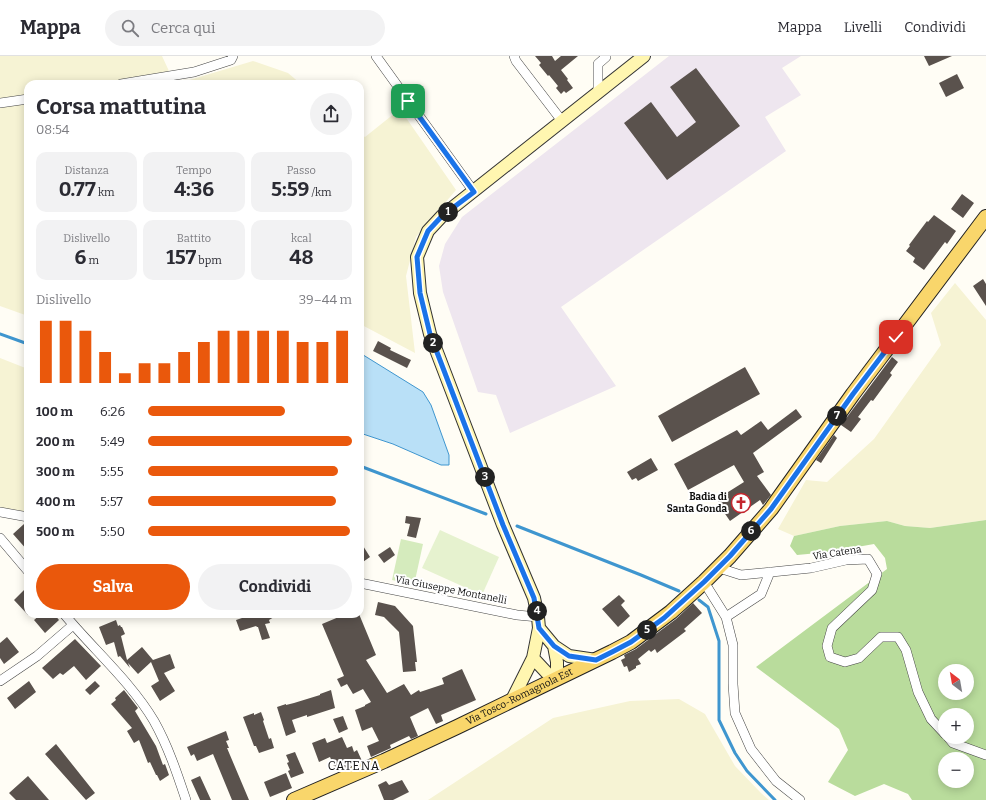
<!DOCTYPE html>
<html lang="it">
<meta charset="utf-8">
<style>
:root{--surface:#fff;--page:#f2f2f3;--text:#2b2b33;--muted:#7c7c81;--line:#e1e1e2;--accent:#ea580c}
body{margin:0;font-family:Bitter,serif;background:var(--page);color:var(--text);height:100vh;display:flex;flex-direction:column;font-size:15px;white-space:nowrap}
*{box-sizing:border-box;margin:0}
p{font-size:13px;color:var(--muted)}
.icon{flex:none;width:22px;height:22px;fill:none;stroke:currentColor;stroke-width:2;stroke-linecap:round;stroke-linejoin:round}
.map{position:relative;flex:1;overflow:hidden}
.panel{position:absolute;left:24px;top:24px;width:340px;height:538px;display:flex;flex-direction:column;background:var(--surface);border-radius:12px;box-shadow:0 2px 10px #0003}
.panel>*{flex:none}
.needle{width:26px;rotate:329deg}
.buttons{position:absolute;left:938px;top:608px;display:grid;gap:8px}
.buttons a{display:grid;place-items:center;width:36px;height:36px;border-radius:50%;background:var(--surface);box-shadow:0 2px 10px #0003;font-size:20px}
.pin{position:absolute;display:grid;place-items:center;width:34px;height:34px;color:#fff;margin:-17px;border-radius:8px;box-shadow:0 2px 6px #0006}
.km{position:absolute;width:20px;height:20px;margin:-10px;border-radius:50%;background:#222;color:#fff;font-size:11px;line-height:20px;text-align:center}
.round{display:grid;place-items:center;flex:none;width:42px;height:42px;border-radius:21px;background:var(--page)}
.head{display:flex;align-items:center;justify-content:space-between;height:68px;padding:0 12px}
h1{font-size:22px;font-weight:700;line-height:30px}
.figures{display:grid;grid-template-columns:repeat(3,1fr);gap:6px;height:68px;padding:4px 12px}
.figures div{display:grid;align-content:center;border-radius:10px;background:var(--page);text-align:center}
.figures b{font-size:20px;font-weight:700}
.figures small{font-size:11px;font-weight:400}
.figures p{font-size:11px}
.chart{height:112px;padding:8px 12px}
.chart p{display:flex;justify-content:space-between}
.chart svg{width:100%;height:72px;margin-top:4px;stroke:var(--accent);stroke-width:6}
.button{display:flex;gap:8px;margin-top:auto;padding:8px 12px}
.button a{flex:1;height:46px;border-radius:24px;background:var(--accent);color:#fff;font-size:16px;font-weight:700;line-height:46px;text-align:center}
.button a+a{background:var(--page);color:var(--text)}
ul{padding:0 12px;list-style:none;font-size:13px}
li{display:grid;grid-template-columns:64px 48px 1fr;align-items:center;height:30px}
li i{height:10px;border-radius:5px;background:var(--accent)}
header{display:flex;align-items:center;gap:24px;box-sizing:border-box;height:56px;padding:0 20px;background:var(--surface);border-bottom:1px solid var(--line)}
header strong{font-size:19px}
nav{display:flex;gap:22px;margin-inline-start:auto;font-size:14px}
.search{width:280px;height:36px;background:var(--page);display:flex;align-items:center;gap:10px;box-sizing:border-box;padding:0 14px;border-radius:22px;color:var(--muted);font-size:15px}
.map>svg:first-child{display:block}
.industrial{fill:#eee6ef}
.farmland{fill:#f6f3d4}
.green{fill:#d5ebbd}
.forest{fill:#b9dc9c;fill-rule:evenodd}
.pitch{fill:#e6f2cf}
.water{fill:#b9e0f7;stroke:#3f96cf}
.lines{fill:none;stroke-linecap:round;stroke-linejoin:round}
.stream{stroke:#3f96cf;stroke-width:3}
.building{fill:#5a524d}
.street-casing{stroke:#444;stroke-width:10}
.secondary-casing{stroke:#333;stroke-width:14}
.primary-casing{stroke:#222;stroke-width:16}
.street{stroke:#fff;stroke-width:9}
.secondary{stroke:#fff6b0;stroke-width:12}
.primary{stroke:#f9d66b;stroke-width:14}
.route-casing{stroke:#fff;stroke-width:8}
.route{stroke:#1a73e8;stroke-width:5}
.labels{text-anchor:middle;dominant-baseline:central;stroke-width:4;stroke-linejoin:round;paint-order:stroke}
.poi-label{font-size:10px;font-weight:bold;fill:#111;stroke:#fff;text-anchor:end}
.street-label{font-size:10px;fill:#111;stroke:#fff}
.quarter-label{font-size:12px;letter-spacing:1px;fill:#111;stroke:#fff}
</style>
<header>
<strong>Mappa</strong>
<div class="search"><svg class="icon" aria-label="search" viewBox="0 0 24 24"><circle cx="10" cy="10" r="6"/><path d="M15 15l6 6"/></svg>Cerca qui</div>
<nav><a>Mappa</a><a>Livelli</a><a>Condividi</a></nav>
</header>
<div class="map">
<svg width="986" height="744" viewBox="0 0 986 744">
<rect width="100%" height="100%" fill="#fffdf5"/>
<path class="industrial" d="M 669,0 L 801,0 L 782,12 L 801,39 L 765,61 L 786,95 L 561,251 L 616,330 L 510,377 L 496,339 L 478,336 L 443,236 L 439,210 L 445,188 L 462,161 Z"/>
<path class="farmland" d="M 0,0 L 162,0 L 175,28 L 28,28 L 28,260 L 0,250 Z
M 253,5 L 288,17 L 301,28 L 176,28 Z
M 400,53 L 456,134 L 416,181 L 406,220 L 415,297 L 360,268 L 360,78 L 365,81 Z
M 955,227 L 986,264 L 986,464 L 930,472 L 905,470 L 887,465 L 840,470 L 794,480 L 778,473 L 806,424 L 827,426 L 874,383 L 941,289 L 931,257 Z
M 0,302 L 28,313 L 28,458 L 0,452 Z
M 679,643 L 705,658 L 735,710 L 761,737 L 769,744 L 428,744 L 553,662 L 630,645 Z"/>
<path class="green" d="M 401,483 L 423,488 L 414,529 L 392,524 Z"/>
<path class="forest" d="M 986,464 L 986,744 L 912,744 L 908,738 L 884,728 L 855,740 L 828,726 L 848,694 L 839,673 L 756,611 L 887,513 L 885,502 L 874,488 L 829,496 L 797,499 L 790,490 L 794,480 L 840,470 L 887,465 L 905,470 L 930,472 ZM 945,615 L 967,615 L 967,637 L 945,637 ZM 945,659 L 967,659 L 967,681 L 945,681 ZM 945,703 L 967,703 L 967,725 L 945,725 Z"/>
<path class="pitch" d="M 440,474 L 499,501 L 482,539 L 422,512 Z"/>
<path class="water" d="M 360,297 L 423,336 L 431,349 L 449,399 L 449,409 L 441,409 L 393,388 L 360,377 Z"/>
<g class="lines">
<path class="stream" d="M 0,278 L 28,288
M 360,410 L 486,458
M 517,470 L 641,519 L 679,535
M 699,544 L 708,551 L 719,585 L 719,664 L 735,697 L 747,715 L 775,744"/>
</g>
<path class="building" d="M 535,0 L 552,0 L 555,5 L 561,0 L 578,0 L 561,14 L 568,23 L 567,24 L 573,32 L 566,37 L 564,35 L 561,38 L 556,32 L 558,30 L 549,19 L 548,20 L 539,9 L 541,7 Z
M 924,0 L 952,0 L 929,10 Z
M 696,12 L 740,70 L 667,124 L 624,67 L 651,46 L 677,81 L 696,66 L 670,31 Z
M 957,18 L 964,32 L 946,41 L 939,27 Z
M 962,138 L 974,147 L 963,162 L 951,153 Z
M 934,159 L 956,175 L 947,188 L 945,186 L 924,214 L 913,206 L 915,202 L 906,195 L 910,190 L 909,189 L 927,165 L 928,166 Z
M 983,223 L 986,228 L 986,250 L 973,230 Z
M 378,285 L 391,292 L 390,294 L 411,304 L 407,312 L 373,295 Z
M 892,301 L 898,306 L 890,317 L 892,319 L 873,345 L 871,344 L 858,361 L 861,363 L 851,376 L 841,369 Z
M 745,311 L 760,338 L 672,386 L 658,360 Z
M 796,353 L 802,361 L 753,397 L 764,416 L 757,420 L 771,439 L 763,449 L 760,444 L 730,465 L 721,452 L 722,451 L 717,443 L 744,426 L 734,409 L 688,434 L 674,408 L 737,374 L 741,379 L 761,365 L 768,374 Z
M 834,379 L 837,382 L 821,407 L 816,404 Z
M 651,402 L 658,414 L 638,425 L 636,422 L 632,424 L 627,416 Z
M 406,460 L 421,462 L 416,482 L 407,480 L 410,468 L 405,467 Z
M 24,468 L 28,473 L 28,495 L 13,478 Z
M 360,485 L 370,501 L 360,508 Z
M 390,491 L 395,499 L 384,507 L 378,499 Z
M 28,530 L 28,559 L 14,544 Z
M 619,539 L 625,545 L 621,549 L 630,560 L 618,571 L 602,553 Z
M 378,546 L 395,550 L 413,570 L 417,606 L 415,606 L 416,615 L 403,616 L 399,576 L 384,561 L 375,559 Z
M 693,547 L 702,557 L 684,573 L 686,575 L 657,597 L 655,593 L 651,596 L 649,594 L 638,603 L 641,608 L 636,610 L 636,612 L 629,616 L 627,610 L 624,611 L 621,604 L 625,602 L 624,599 L 636,593 L 676,563 Z
M 41,558 L 54,558 L 59,564 L 45,577 L 34,564 Z
M 254,558 L 279,558 L 269,564 L 270,567 L 265,568 L 270,582 L 262,584 L 258,571 L 257,571 L 256,570 L 240,575 L 236,564 Z
M 346,558 L 359,558 L 376,599 L 366,604 L 387,637 L 404,628 L 411,639 L 419,634 L 420,636 L 444,628 L 442,622 L 462,613 L 476,644 L 441,659 L 443,665 L 436,668 L 428,652 L 410,661 L 418,680 L 411,683 L 409,680 L 390,689 L 391,692 L 371,701 L 367,690 L 379,685 L 372,671 L 362,675 L 355,654 L 365,650 L 365,649 L 371,646 L 363,633 L 353,638 L 347,628 L 341,631 L 337,623 L 344,620 L 322,568 Z
M 116,564 L 118,570 L 120,569 L 121,571 L 122,571 L 125,578 L 121,580 L 127,604 L 142,591 L 153,604 L 170,598 L 175,612 L 164,617 L 175,635 L 160,645 L 151,630 L 159,625 L 151,606 L 138,618 L 128,607 L 130,612 L 120,600 L 118,601 L 114,586 L 106,589 L 99,571 Z
M 7,581 L 19,596 L 4,608 L 0,602 L 0,587 Z
M 75,583 L 101,610 L 86,624 L 74,610 L 63,619 L 60,617 L 53,623 L 42,612 Z
M 29,625 L 36,636 L 15,653 L 7,642 Z
M 95,625 L 100,630 L 90,639 L 85,634 Z
M 124,634 L 138,652 L 135,655 L 156,690 L 163,709 L 165,708 L 169,719 L 160,725 L 157,719 L 156,719 L 150,706 L 148,707 L 139,684 L 134,687 L 127,675 L 132,672 L 111,648 L 116,644 L 115,642 Z
M 331,634 L 335,652 L 307,661 L 307,659 L 292,664 L 296,676 L 286,680 L 277,651 L 286,648 L 286,649 L 294,647 L 320,639 L 320,638 Z
M 261,656 L 264,664 L 263,665 L 269,683 L 271,682 L 274,692 L 259,697 L 256,690 L 254,690 L 243,661 L 254,657 L 254,659 Z
M 343,660 L 348,673 L 339,677 L 333,663 Z
M 226,675 L 229,684 L 226,685 L 229,692 L 227,692 L 249,744 L 232,744 L 213,698 L 197,705 L 194,698 L 191,700 L 187,691 Z
M 342,681 L 347,692 L 352,690 L 354,696 L 357,694 L 362,705 L 336,715 L 330,701 L 319,706 L 312,687 L 325,682 L 327,687 Z
M 56,688 L 95,737 L 86,744 L 45,698 Z
M 295,696 L 304,717 L 291,722 L 288,715 L 290,714 L 287,707 L 289,706 L 286,699 Z
M 286,717 L 292,732 L 270,741 L 264,726 Z
M 28,720 L 49,744 L 16,744 L 9,737 Z
M 200,720 L 211,744 L 200,744 L 191,724 Z
M 402,724 L 409,736 L 393,744 L 384,744 L 378,729 L 386,725 L 389,729 Z"/>
<g class="lines">
<defs>
<path id="street" d="M 376,0 L 474,136
M 514,0 L 516,5 L 562,65
M 121,28 L 194,16 L 231,4 L 233,0
M 598,36 L 598,8 L 606,1 L 605,0
M 0,47 L 28,43
M 0,456 L 28,461
M 0,482 L 28,515
M 719,512 L 741,519 L 811,512 L 846,504 L 868,503 L 877,518 L 872,534 L 832,572 L 827,590 L 830,601 L 845,606 L 859,602 L 881,581 L 898,581 L 906,594 L 918,636 L 931,663 L 945,678
M 704,526 L 726,561 L 733,589 L 733,628 L 735,657 L 751,693 L 776,725 L 800,744
M 360,527 L 517,559 L 538,561
M 64,558 C 93,593 131,626 154,665 C 168,690 177,717 186,744
M 726,561 L 761,538 L 770,516
M 0,625 L 37,600 L 73,569
M 948,681 L 953,687 L 986,699"/>
<path id="secondary" d="M 539,572 L 554,590 L 569,600 L 596,604
M 554,590 L 557,606 L 557,623
M 533,602 L 547,617 L 555,623
M 512,644 L 533,602 L 539,572 L 538,561 L 534,542 L 503,469 L 430,278 L 420,237 L 417,201 L 428,175 L 442,160 L 644,0"/>
<g id="primary">
<path id="s1" d="M 294,744 L 384,705 L 457,671 L 612,596 L 631,586 L 671,556 L 704,526 L 730,500 L 771,453 L 853,338 L 986,161"/>
</g>
</defs>
<use href="#street" class="street-casing"/>
<use href="#secondary" class="secondary-casing"/>
<use href="#primary" class="primary-casing"/>
<use href="#street" class="street"/>
<use href="#secondary" class="secondary"/>
<use href="#primary" class="primary"/>
</g>
<g class="lines">
<defs>
<path id="route" d="M 408,45 L 474,136 L 442,160 L 428,175 L 417,201 L 420,237 L 430,278 L 503,469 L 534,542 L 539,572 L 554,590 L 569,600 L 596,604 L 612,596 L 631,586 L 664,562 L 704,526 L 730,500 L 771,453 L 853,338 L 896,281"/>
</defs>
<use href="#route" class="route-casing"/>
<use href="#route" class="route"/>
</g>
<defs>
<symbol id="church-ring" viewBox="-11 -11 22 22"><circle r="9.5" fill="#fff" stroke="#c4262e" stroke-width="1.5"/><path d="M-1.2-6h2.4v3.5h3.3v2.4h-3.3V6h-2.4V-.1h-3.3v-2.4h3.3Z" fill="#c4262e"/></symbol>
</defs>
<g fill-rule="evenodd">
<use href="#church-ring" x="730" y="436" width="22" height="22"/>
</g>
<g class="labels">
<g class="poi-label">
<text x="727" y="441">Badia di<tspan x="727" dy="12">Santa Gonda</tspan></text>
</g>
<g class="street-label">
<text transform="translate(837 497) rotate(-9)">Via Catena</text>
<text transform="translate(451 534) rotate(11)">Via Giuseppe Montanelli</text>
<text stroke="none"><textPath href="#s1" startOffset="248">Via Tosco-Romagnola Est</textPath></text>
</g>
<g class="quarter-label">
<text x="354" y="710">CATENA</text>
</g>
</g>
</svg>
<div class="buttons">
<a><svg class="needle" viewBox="-14 -14 28 28"><path d="M0-13l5 13h-10z" fill="#e53935"/><path d="M0 13l5-13h-10z" fill="#7c7c81"/></svg></a>
<a>+</a>
<a>−</a>
</div>
<div class="pin" style="left:408px;top:45px;background:#1e9e55"><svg class="icon" aria-label="arrive" viewBox="0 0 24 24"><path d="M6 21V4h12l-3 4 3 4H6"/></svg></div>
<div class="pin" style="left:896px;top:281px;background:#d93025"><svg class="icon" aria-label="check" viewBox="0 0 24 24"><path d="M5 12l5 5 9-10"/></svg></div>
<b class="km" style="left:448px;top:156px">1</b>
<b class="km" style="left:433px;top:287px">2</b>
<b class="km" style="left:485px;top:421px">3</b>
<b class="km" style="left:537px;top:555px">4</b>
<b class="km" style="left:647px;top:574px">5</b>
<b class="km" style="left:751px;top:475px">6</b>
<b class="km" style="left:837px;top:360px">7</b>
<section class="panel">
<div class="head"><div><h1>Corsa mattutina</h1><p>08:54</p></div><a class="round"><svg class="icon" aria-label="share" viewBox="0 0 24 24"><path d="M12 15V3M7 8l5-5 5 5M5 13v7h14v-7"/></svg></a></div>
<div class="figures">
<div><p>Distanza</p><b>0.77<small> km</small></b></div>
<div><p>Tempo</p><b>4:36</b></div>
<div><p>Passo</p><b>5:59<small> /km</small></b></div>
</div>
<div class="figures">
<div><p>Dislivello</p><b>6<small> m</small></b></div>
<div><p>Battito</p><b>157<small> bpm</small></b></div>
<div><p>kcal</p><b>48</b></div>
</div>
<div class="chart"><p><span>Dislivello</span>39–44 m</p>
<svg viewBox="0 0 160 44" preserveAspectRatio="none"><path d="M5 44V6M15 44V6M25 44V12M35 44V25M45 44V38M55 44V32M65 44V32M75 44V25M85 44V19M95 44V12M105 44V12M115 44V12M125 44V12M135 44V19M145 44V19M155 44V12"/></svg>
</div>
<ul>
<li><b>100 m</b>6:26<i style="width:67%"></i></li>
<li><b>200 m</b>5:49<i style="width:100%"></i></li>
<li><b>300 m</b>5:55<i style="width:93%"></i></li>
<li><b>400 m</b>5:57<i style="width:92%"></i></li>
<li><b>500 m</b>5:50<i style="width:99%"></i></li>
</ul>
<div class="button"><a>Salva</a><a>Condividi</a></div>
</section>
</div>
